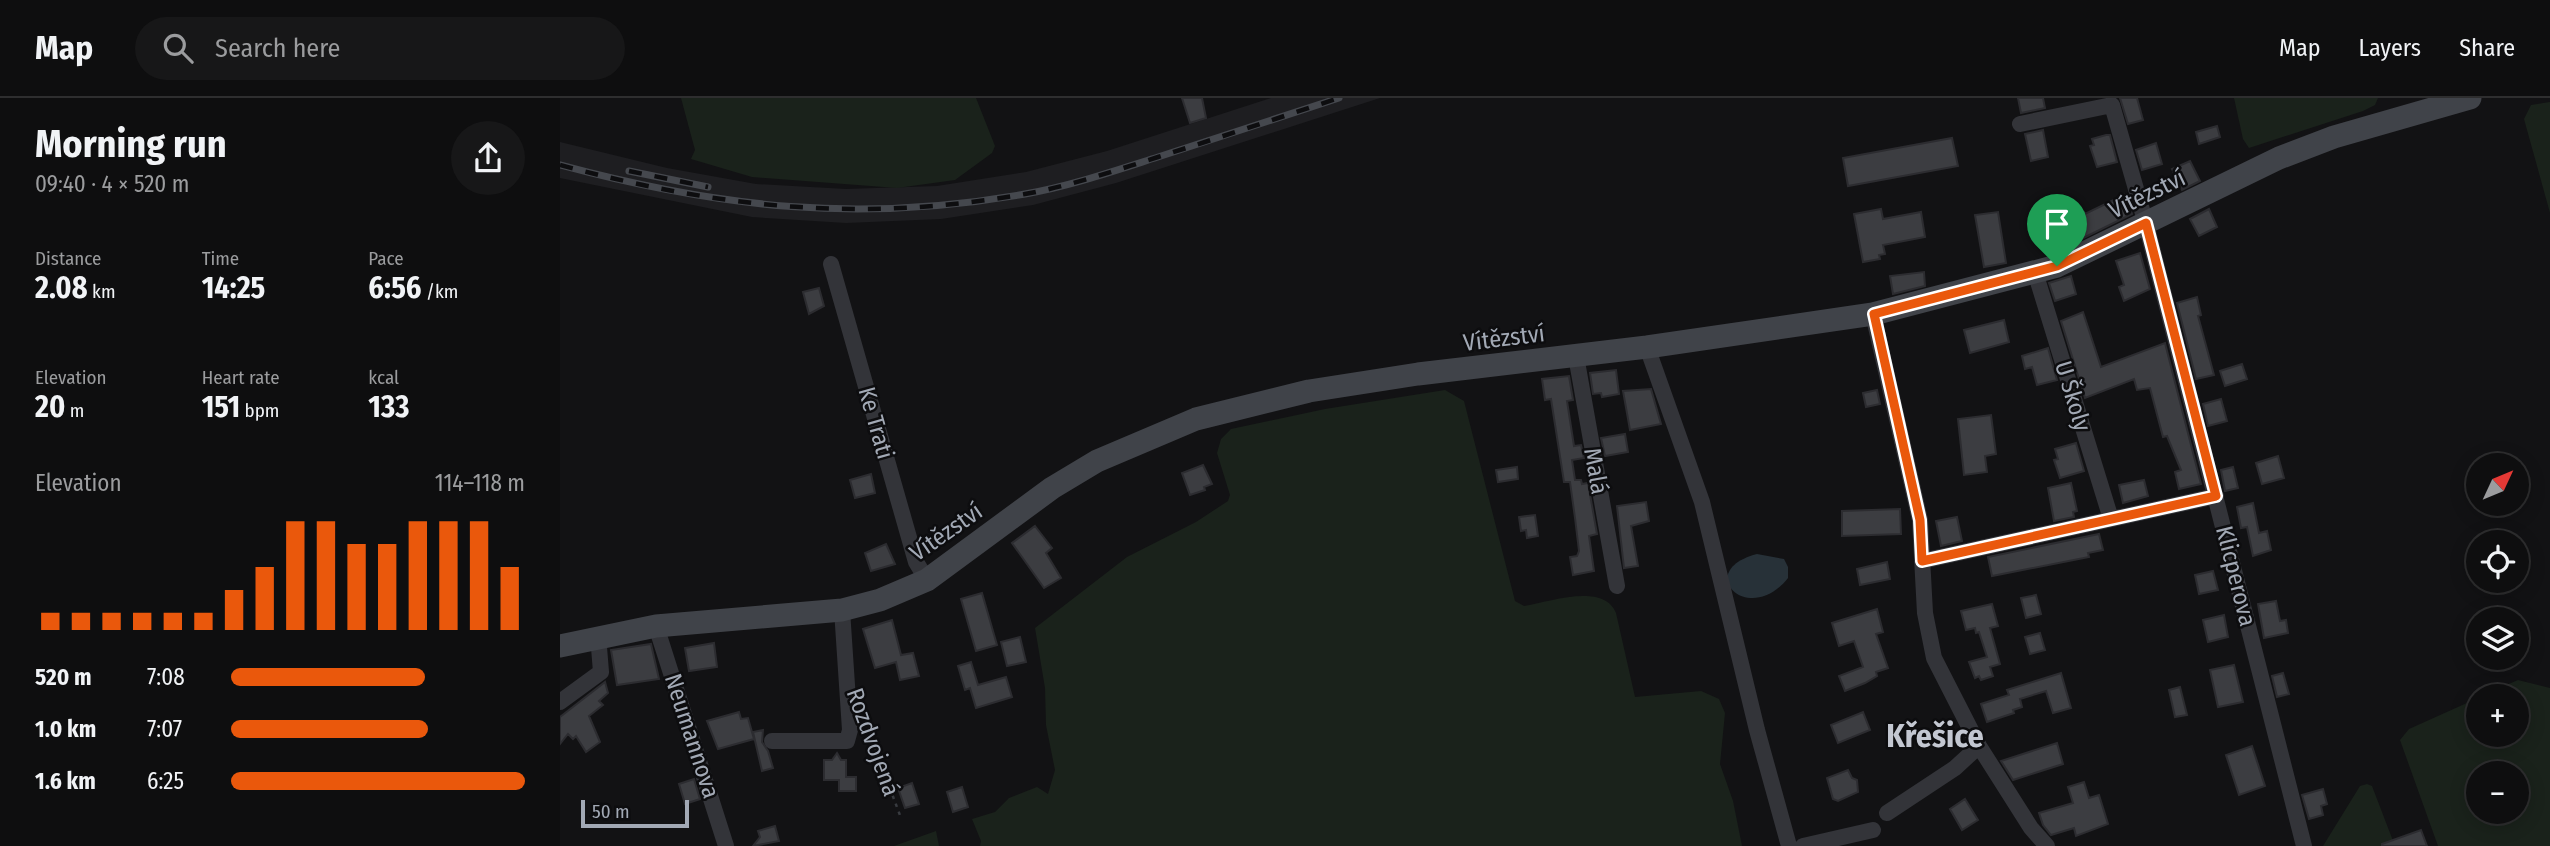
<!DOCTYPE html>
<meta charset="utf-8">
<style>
:root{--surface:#0e0e0f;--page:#171718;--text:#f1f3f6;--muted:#9b9c9e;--line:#2e2e2f;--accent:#ea580c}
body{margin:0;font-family:"Fira Sans Condensed",sans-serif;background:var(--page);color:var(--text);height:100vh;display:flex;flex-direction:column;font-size:26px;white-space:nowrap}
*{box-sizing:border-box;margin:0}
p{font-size:23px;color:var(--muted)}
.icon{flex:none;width:38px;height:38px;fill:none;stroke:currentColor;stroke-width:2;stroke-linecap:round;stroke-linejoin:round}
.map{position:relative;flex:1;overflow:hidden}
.drawer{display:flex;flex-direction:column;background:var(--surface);width:560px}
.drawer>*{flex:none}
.needle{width:46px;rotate:46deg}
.fabs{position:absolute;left:1906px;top:355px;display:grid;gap:14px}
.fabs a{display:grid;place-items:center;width:63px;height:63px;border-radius:50%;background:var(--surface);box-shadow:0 4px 18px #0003,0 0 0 2px var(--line);font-size:35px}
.scale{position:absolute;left:21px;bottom:18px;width:108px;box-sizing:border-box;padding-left:7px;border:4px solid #a2a9b5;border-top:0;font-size:19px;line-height:24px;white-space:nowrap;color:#a2a9b5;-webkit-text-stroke:5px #0d0d0f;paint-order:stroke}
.pin{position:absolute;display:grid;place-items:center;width:60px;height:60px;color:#fff;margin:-72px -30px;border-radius:50% 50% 50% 0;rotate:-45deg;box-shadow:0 0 7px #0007}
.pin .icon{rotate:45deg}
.round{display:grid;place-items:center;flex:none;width:74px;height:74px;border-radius:37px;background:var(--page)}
.head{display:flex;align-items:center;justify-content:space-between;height:119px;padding:0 35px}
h1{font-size:38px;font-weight:700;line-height:52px}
.figures{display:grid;grid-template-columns:repeat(3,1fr);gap:10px;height:119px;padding:7px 35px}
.figures div{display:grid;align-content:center}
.figures b{font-size:30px;font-weight:700}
.figures small{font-size:19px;font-weight:400}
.figures p{font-size:19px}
.chart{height:196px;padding:14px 35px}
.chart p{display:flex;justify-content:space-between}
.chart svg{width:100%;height:126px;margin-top:7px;stroke:var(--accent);stroke-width:6}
ul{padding:0 35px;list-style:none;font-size:23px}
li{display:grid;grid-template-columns:112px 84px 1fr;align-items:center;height:52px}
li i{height:18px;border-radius:9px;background:var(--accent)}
header{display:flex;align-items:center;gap:42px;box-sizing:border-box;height:98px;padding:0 35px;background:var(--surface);border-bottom:2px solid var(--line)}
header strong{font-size:33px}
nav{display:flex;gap:38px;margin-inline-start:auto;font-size:24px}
.search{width:490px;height:63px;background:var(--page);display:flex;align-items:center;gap:18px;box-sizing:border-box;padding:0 24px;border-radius:38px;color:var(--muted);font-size:26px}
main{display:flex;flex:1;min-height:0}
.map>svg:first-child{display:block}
.built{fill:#1e1e21}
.green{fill:#1a221b;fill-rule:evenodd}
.water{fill:#273138}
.building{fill:#3c3d41;stroke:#2c2c30;stroke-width:2}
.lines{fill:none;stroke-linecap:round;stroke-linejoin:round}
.path{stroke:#383b40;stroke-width:2.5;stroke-dasharray:3.5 5;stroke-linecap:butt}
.minor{stroke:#333439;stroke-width:16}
.secondary{stroke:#404349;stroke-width:23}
.rail-casing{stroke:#45484e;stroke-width:7}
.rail{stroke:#0d0d0f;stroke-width:4.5;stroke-dasharray:13;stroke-linecap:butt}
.route-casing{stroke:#fff;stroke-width:14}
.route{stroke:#ea580c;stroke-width:9}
.labels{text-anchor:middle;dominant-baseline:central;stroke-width:5;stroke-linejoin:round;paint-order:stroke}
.street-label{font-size:24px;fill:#a2a9b5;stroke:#0d0d0f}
.district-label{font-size:32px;font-weight:bold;fill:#c3c7d1;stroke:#0d0d0f}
</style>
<header>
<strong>Map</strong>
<div class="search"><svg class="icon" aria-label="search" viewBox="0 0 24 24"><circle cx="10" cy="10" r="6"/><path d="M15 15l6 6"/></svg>Search here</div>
<nav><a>Map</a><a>Layers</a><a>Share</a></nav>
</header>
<main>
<section class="drawer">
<div class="head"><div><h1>Morning run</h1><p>09:40 · 4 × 520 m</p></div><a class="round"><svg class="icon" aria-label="share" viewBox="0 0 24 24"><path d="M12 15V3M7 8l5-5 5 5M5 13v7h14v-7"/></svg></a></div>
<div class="figures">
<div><p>Distance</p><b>2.08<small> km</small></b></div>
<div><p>Time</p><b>14:25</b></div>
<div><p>Pace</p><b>6:56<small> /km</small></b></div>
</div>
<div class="figures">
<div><p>Elevation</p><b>20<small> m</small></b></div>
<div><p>Heart rate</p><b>151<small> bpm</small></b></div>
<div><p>kcal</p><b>133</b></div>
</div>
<div class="chart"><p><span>Elevation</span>114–118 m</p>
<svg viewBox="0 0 160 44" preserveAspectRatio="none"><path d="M5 44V38M15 44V38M25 44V38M35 44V38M45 44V38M55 44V38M65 44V30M75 44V22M85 44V6M95 44V6M105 44V14M115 44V14M125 44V6M135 44V6M145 44V6M155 44V22"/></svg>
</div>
<ul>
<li><b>520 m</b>7:08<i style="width:66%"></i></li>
<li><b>1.0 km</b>7:07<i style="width:67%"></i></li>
<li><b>1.6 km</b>6:25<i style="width:100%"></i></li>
</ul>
</section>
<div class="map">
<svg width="1990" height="748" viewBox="0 0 1990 748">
<rect width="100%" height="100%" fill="#121214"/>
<path class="built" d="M 711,0 L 820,0 L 556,85 L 473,107 L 381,121 L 286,125 L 192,119 L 0,80 L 0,44 L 107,70 L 196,86 L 286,91 L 377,88 L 466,74 L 547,53 Z"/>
<path class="green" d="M 121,0 L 416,0 L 435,48 L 432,55 L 395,82 L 337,90 L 192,79 L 131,61 L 135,52 Z
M 1674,0 L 1818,0 L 1815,7 L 1803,13 L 1689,50 L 1683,41 Z
M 1990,4 L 1990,115 L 1964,21 L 1971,7 Z
M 885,292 L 904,303 L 955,503 L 964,508 C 989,504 1044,484 1056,515 L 1075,599 L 1141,593 L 1159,601 L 1165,615 L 1160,666 L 1173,703 L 1182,748 L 420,748 L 421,743 L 412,721 L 435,714 L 449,700 L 477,689 L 488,696 L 495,672 L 486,627 L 485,590 L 475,530 L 567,459 L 636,424 L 668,403 L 670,397 L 657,355 L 661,341 L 671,331 L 765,311 Z
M 1958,582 L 1990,590 L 1990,748 L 1878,748 L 1840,642 L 1849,631 L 1918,600 L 1918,637 L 1956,637 L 1956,598 L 1921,598 ZM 1918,676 L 1956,676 L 1956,714 L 1918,714 Z
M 1807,686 L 1812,688 L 1835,748 L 1763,748 L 1800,688 Z
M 376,733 L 379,748 L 334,748 Z"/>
<path class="water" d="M 1197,456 L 1224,461 L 1228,469 L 1228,480 C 1189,530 1132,473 1197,456 Z"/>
<path class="building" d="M 622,0 L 642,0 L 646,20 L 630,25 Z
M 1458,0 L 1483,0 L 1485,10 L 1461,15 Z
M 1560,0 L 1577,0 L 1583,22 L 1568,26 Z
M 1657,28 L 1660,39 L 1639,46 L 1636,34 Z
M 1483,32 L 1488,59 L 1471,63 L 1465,36 Z
M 1546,37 L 1550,37 L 1557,64 L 1537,69 L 1530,48 L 1534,47 L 1532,41 Z
M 1392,40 L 1398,68 L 1288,88 L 1283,60 Z
M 1596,45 L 1602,66 L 1582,72 L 1576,52 Z
M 1630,63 L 1640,83 L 1622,92 L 1612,71 Z
M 1566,96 L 1572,116 L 1501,151 L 1493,130 L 1499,128 L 1498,124 L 1524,114 L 1525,116 Z
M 1321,111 L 1323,121 L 1361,114 L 1365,139 L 1323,147 L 1325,156 L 1319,157 L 1320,161 L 1303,164 L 1294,116 Z
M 1649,111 L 1657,129 L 1639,138 L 1630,121 Z
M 1438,114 L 1446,165 L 1424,169 L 1415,117 Z
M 1580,155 L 1590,191 L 1564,203 L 1559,189 L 1564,187 L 1556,163 Z
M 1364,174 L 1365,188 L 1333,196 L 1330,178 Z
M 1511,178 L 1516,196 L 1495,203 L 1489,185 Z
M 259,190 L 264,208 L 249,216 L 243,194 Z
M 1637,199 L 1641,217 L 1638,218 L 1654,277 L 1636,281 L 1617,205 Z
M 1523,214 L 1541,269 L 1605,245 L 1641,386 L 1619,391 L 1615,374 L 1621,372 L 1607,338 L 1603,339 L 1590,290 L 1577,292 L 1574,281 L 1525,300 L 1501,223 Z
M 1444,222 L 1449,244 L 1410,255 L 1404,232 Z
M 1488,250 L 1497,282 L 1477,287 L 1472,269 L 1465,271 L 1462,258 Z
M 1682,266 L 1687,281 L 1665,288 L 1660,273 Z
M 1056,272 L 1059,296 L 1042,299 L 1041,295 L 1033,296 L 1030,275 Z
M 1009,278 L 1013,302 L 1007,303 L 1014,348 L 1021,347 L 1024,360 L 1012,362 L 1015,382 L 1021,382 L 1022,386 L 1028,385 L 1037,436 L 1029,438 L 1034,473 L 1013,477 L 1010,459 L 1017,458 L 1019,453 L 1015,420 L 1010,384 L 1004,384 L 991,301 L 985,302 L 982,281 Z
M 1091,291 L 1101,326 L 1070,332 L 1063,293 Z
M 1317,292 L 1320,306 L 1306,309 L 1303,295 Z
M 1661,301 L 1667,323 L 1648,328 L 1643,306 Z
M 1431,317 L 1436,356 L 1425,358 L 1427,374 L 1404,377 L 1398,321 Z
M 1065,336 L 1068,354 L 1045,358 L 1041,340 Z
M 1516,345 L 1524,373 L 1500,380 L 1494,362 L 1498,361 L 1495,351 Z
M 1718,358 L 1724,380 L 1702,386 L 1696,365 Z
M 643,367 L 652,386 L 644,389 L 645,392 L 630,397 L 622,375 Z
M 957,369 L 958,381 L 938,384 L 936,372 Z
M 1673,369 L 1678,390 L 1665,393 L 1661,372 Z
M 311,376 L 315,395 L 295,400 L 290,382 Z
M 1584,382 L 1588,398 L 1563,405 L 1559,387 Z
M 1511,385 L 1517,413 L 1513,414 L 1514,419 L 1494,423 L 1488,390 Z
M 1086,404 L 1089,423 L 1071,428 L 1078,468 L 1064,470 L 1057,408 Z
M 1693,405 L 1699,435 L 1707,433 L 1711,452 L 1693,458 L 1687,429 L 1681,430 L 1677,409 Z
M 1340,411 L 1341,436 L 1282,438 L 1282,413 Z
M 975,417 L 978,438 L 967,440 L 966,432 L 961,433 L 959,419 Z
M 1397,419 L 1402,443 L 1381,448 L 1376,423 Z
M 475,428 L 492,450 L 486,455 L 501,480 L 484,490 L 452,445 Z
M 1539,436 L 1543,452 L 1528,455 L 1529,459 L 1432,478 L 1428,459 Z
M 326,446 L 335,466 L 311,473 L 305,455 Z
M 1327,464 L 1330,481 L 1300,487 L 1297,471 Z
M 1653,473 L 1658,492 L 1639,496 L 1635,477 Z
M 422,495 L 437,547 L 416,553 L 401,501 Z
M 1476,497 L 1481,516 L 1466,520 L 1461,500 Z
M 1716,503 L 1720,523 L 1726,522 L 1728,535 L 1704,540 L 1698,506 Z
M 1432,506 L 1438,528 L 1430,530 L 1440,566 L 1430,569 L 1433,578 L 1421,582 L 1419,578 L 1415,580 L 1409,564 L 1427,559 L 1419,534 L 1416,535 L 1415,530 L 1406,532 L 1401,513 Z
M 1317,511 L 1323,534 L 1316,536 L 1328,570 L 1316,574 L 1317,578 L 1305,585 L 1285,593 L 1279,578 L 1303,569 L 1294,543 L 1279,548 L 1272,525 Z
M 1664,517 L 1668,539 L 1648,544 L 1643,522 Z
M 332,522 L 341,557 L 353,555 L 359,578 L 340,582 L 336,564 L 315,570 L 303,531 Z
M 1480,535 L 1485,552 L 1470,556 L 1465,539 Z
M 460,539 L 466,564 L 447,568 L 441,544 Z
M 154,545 L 157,569 L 129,573 L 125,550 Z
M 91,546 L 99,581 L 57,587 L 51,552 Z
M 411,564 L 418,587 L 446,579 L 452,599 L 416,610 L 410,590 L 405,592 L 398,568 Z
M 1674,567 L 1683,604 L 1658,609 L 1650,572 Z
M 1501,575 L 1511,610 L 1493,615 L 1486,593 L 1460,601 L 1462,609 L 1453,612 L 1454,615 L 1427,624 L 1421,606 L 1449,597 L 1447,592 Z
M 1723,575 L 1729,596 L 1717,599 L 1712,578 Z
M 45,584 L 48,595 L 39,603 L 43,607 L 29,618 L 40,644 L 26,654 L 16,638 L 13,641 L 8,636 L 0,646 L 0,619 Z
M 1620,589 L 1627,617 L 1615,619 L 1609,592 Z
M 179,614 L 181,621 L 188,620 L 194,641 L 158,651 L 147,623 Z
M 1303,614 L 1310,632 L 1278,645 L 1271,627 Z
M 203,632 L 202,644 L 208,653 L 213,670 L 202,673 L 193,634 Z
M 1497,645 L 1503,666 L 1453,682 L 1441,663 Z
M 1692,648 L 1705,688 L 1679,697 L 1666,657 Z
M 277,655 L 281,662 L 286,662 L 286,679 L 296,679 L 296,693 L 279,693 L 279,682 L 264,682 L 264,662 L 272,662 Z
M 1288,672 L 1292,680 L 1297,682 L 1298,694 L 1278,703 L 1273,701 L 1267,680 Z
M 134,681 L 140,701 L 125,706 L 119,686 Z
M 1524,684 L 1529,700 L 1539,697 L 1548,726 L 1516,738 L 1514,730 L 1491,737 L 1483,727 L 1479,715 L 1513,705 L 1508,689 Z
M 352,685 L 359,706 L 345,710 L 338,690 Z
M 402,689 L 408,709 L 393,714 L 387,694 Z
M 1763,691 L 1767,706 L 1761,708 L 1763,717 L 1749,721 L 1742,697 Z
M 1405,701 L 1418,722 L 1402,732 L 1390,711 Z
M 215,728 L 219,743 L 193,748 L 200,739 L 198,733 Z
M 1861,732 L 1867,748 L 1822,748 L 1822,746 Z"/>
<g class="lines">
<path class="path" d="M 306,626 L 341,720"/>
<path class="minor" d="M 1460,26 L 1552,7 L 1586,126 L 1744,748
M 271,166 L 356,464 L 367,482
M 1475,174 L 1551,421
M 1313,216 L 1360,422 L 1365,515 L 1374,560 L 1419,648 L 1471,730 L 1487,748
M 1087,249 L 1142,404 L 1197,632 L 1229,748
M 1016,258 L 1057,488
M 1362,463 L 1656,398
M 96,528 L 166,748
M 0,604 L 41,574 L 38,537
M 212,643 L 287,643 L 290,632 L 282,512
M 1327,715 L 1395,670 L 1419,648
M 1243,748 L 1313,732"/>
<path class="secondary" d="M 0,548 L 96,528 L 282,512 L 320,502 L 367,482 L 492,390 L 537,363 L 636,321 L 749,293 L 858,276 L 1087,249 L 1313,216 L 1497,168 L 1719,60 L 1774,39 L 1910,0"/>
<defs>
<path id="rail" d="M 0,67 C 160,110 301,125 465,96 C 510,88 554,73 598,59 C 658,40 718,20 779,0
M 69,73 L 148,89"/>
</defs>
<use href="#rail" class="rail-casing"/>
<use href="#rail" class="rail"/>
</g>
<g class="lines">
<defs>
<path id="route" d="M 1586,125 L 1656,398 L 1362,463 L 1360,422 L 1314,216 L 1497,168 Z"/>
</defs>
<use href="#route" class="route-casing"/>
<use href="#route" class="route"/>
</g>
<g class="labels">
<g class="street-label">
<text transform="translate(1587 96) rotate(-26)">Vítězství</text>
<text transform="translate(944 240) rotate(-7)">Vítězství</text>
<text transform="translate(1513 298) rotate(73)">U Školy</text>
<text transform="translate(316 325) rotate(74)">Ke Trati</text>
<text transform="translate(1036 373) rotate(80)">Malá</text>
<text transform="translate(386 434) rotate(-35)">Vítězství</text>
<text transform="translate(1676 478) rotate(76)">Klicperova</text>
<text transform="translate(132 638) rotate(72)">Neumannova</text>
<text transform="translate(313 644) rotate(70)">Rozdvojená</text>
</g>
<g class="district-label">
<text x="1375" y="638">Křešice</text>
</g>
</g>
</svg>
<div class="fabs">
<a><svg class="needle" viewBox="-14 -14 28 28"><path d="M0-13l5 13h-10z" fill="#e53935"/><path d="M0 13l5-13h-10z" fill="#9b9c9e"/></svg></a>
<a><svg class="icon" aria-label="locate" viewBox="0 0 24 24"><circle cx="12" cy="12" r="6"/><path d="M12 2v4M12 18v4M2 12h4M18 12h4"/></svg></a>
<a><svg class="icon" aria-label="layers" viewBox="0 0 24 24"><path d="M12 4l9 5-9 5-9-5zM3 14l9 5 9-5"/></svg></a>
<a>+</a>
<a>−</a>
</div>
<div class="scale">50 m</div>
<div class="pin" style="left:1497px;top:168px;background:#1e9e55"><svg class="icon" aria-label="arrive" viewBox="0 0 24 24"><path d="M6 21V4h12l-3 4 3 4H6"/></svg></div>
</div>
</main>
